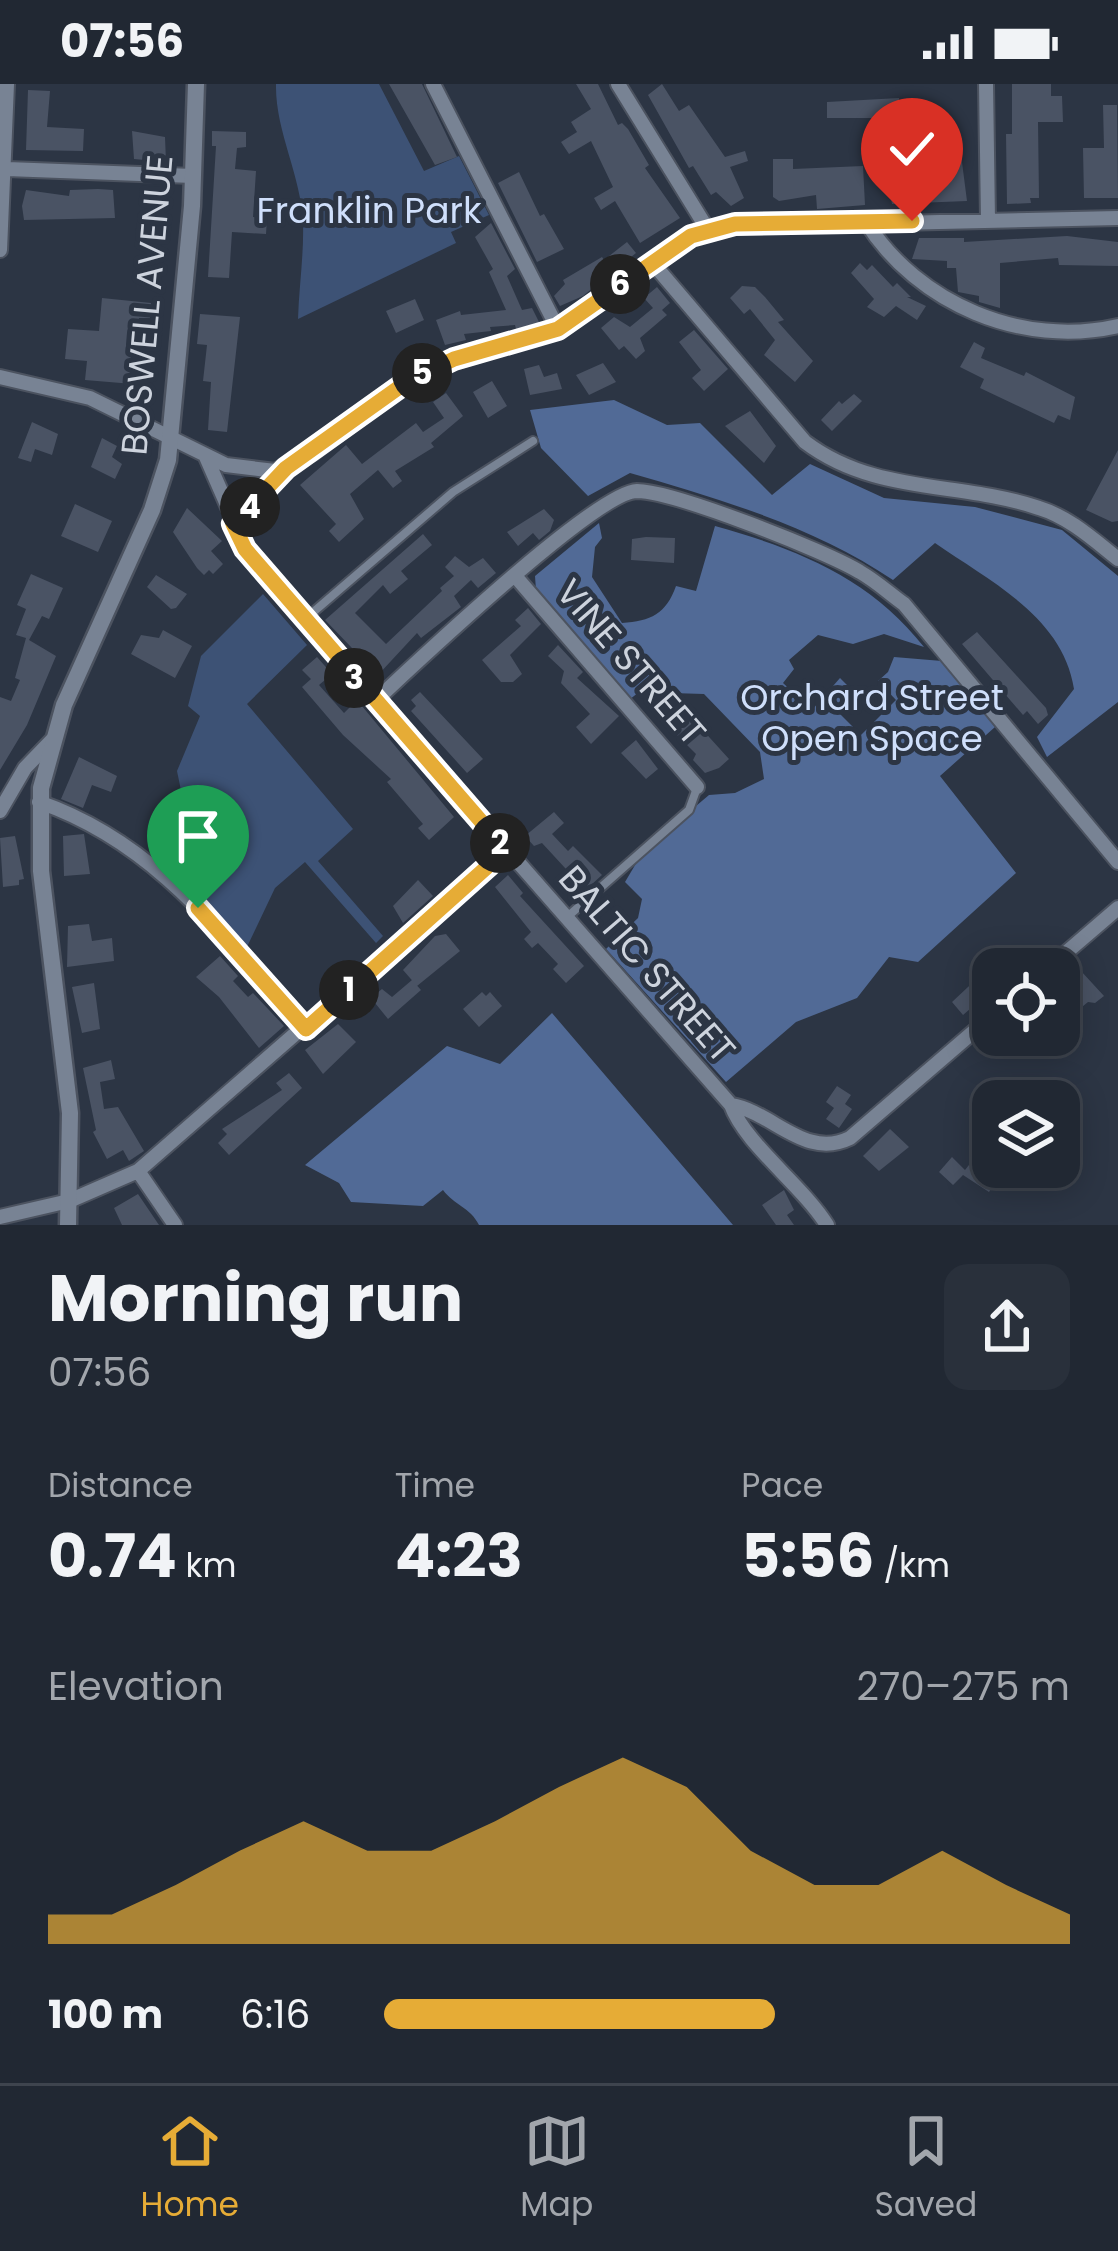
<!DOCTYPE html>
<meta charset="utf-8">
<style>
:root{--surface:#212833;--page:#29303b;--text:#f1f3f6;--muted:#a2a6ac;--line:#3e444e;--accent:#e6ac36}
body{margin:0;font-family:Poppins,sans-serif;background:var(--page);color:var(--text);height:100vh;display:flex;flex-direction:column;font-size:45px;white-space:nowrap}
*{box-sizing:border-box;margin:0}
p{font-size:39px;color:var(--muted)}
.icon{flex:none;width:66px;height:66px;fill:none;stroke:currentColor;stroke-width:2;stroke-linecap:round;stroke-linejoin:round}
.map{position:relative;height:1141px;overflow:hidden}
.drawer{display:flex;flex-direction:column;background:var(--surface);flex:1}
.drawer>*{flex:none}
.buttons{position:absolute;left:972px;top:864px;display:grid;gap:24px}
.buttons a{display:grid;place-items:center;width:108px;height:108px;border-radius:24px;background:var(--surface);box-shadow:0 6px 30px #0003,0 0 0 3px var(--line);font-size:60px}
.pin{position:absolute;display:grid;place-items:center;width:102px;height:102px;color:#fff;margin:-123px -51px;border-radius:50% 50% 50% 0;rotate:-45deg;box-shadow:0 0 12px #0007}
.pin .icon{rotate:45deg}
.km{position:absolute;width:60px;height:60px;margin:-30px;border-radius:50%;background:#222;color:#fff;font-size:33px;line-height:60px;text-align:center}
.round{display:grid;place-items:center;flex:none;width:126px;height:126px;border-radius:24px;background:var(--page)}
.summary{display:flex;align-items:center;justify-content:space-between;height:204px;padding:0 48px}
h1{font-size:66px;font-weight:700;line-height:90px}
.stats{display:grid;grid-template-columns:repeat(3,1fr);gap:18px;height:204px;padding:12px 48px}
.stats div{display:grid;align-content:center}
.stats b{font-size:60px;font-weight:700}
.stats small{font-size:33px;font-weight:400}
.stats p{font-size:33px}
.chart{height:336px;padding:24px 48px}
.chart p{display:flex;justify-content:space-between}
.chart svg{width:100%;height:216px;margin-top:12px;fill:var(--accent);opacity:.7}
ul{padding:0 48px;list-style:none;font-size:39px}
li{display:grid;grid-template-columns:192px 144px 1fr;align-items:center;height:90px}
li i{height:30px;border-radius:15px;background:var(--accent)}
.status{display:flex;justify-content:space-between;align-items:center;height:84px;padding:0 60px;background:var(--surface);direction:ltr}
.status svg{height:33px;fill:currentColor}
.tab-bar{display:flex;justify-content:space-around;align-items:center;height:168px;border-top:3px solid var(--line);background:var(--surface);font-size:33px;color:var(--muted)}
.tab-bar a{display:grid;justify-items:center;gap:6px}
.tab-bar .selected{color:var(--accent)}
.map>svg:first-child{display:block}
.green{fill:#3d5275}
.forest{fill:#516a96}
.building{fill:#4a5364}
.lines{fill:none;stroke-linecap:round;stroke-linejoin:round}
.service-casing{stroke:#4c5360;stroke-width:12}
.minor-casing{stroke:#4c5360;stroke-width:18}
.tertiary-casing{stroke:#4c5360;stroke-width:21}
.service{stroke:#788394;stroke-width:8}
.minor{stroke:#788394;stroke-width:14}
.tertiary{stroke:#788394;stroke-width:16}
.route-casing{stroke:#fff;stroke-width:24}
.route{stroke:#e6ac36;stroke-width:15}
.labels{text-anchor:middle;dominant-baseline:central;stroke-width:10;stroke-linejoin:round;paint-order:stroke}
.park-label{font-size:36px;fill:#cfdffb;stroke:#2c3544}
.street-label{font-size:36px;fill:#cdd3dd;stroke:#2c3544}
</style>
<div class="status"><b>07:56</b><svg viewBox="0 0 49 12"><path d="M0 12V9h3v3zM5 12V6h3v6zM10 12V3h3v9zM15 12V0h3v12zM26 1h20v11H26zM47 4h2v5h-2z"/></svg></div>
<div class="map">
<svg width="1118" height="1141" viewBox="0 0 1118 1141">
<rect width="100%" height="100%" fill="#2c3544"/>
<path class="green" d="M 276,0 L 379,0 L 424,87 L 459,72 L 489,131 L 451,148 L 456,159 L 298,235 C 299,203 304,170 303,139 C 301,90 275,47 276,0 Z
M 263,510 L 307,561 L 247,620 L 353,745 L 318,777 L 383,852 L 376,859 L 305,778 L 275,804 L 246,865 L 195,808 L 201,804 L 177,687 L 200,632 L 188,622 L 201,572 Z"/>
<path class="forest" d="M 614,316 L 667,341 L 700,339 L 772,411 L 810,380 L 884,414 L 975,423 L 1062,446 L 1118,492 L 1118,618 L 1047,673 L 1037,653 L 1074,605 C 1063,533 991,498 935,459 L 893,496 C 815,443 720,415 630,389 L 588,412 L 541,364 L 530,326 Z
M 599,439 L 602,454 L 595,463 L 592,493 L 622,539 C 651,537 666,530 676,502 L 696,507 L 715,442 C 797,465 870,494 924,563 L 884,550 L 853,560 L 818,551 L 789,576 L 794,585 L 783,599 L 812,626 L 840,594 L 853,607 L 835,625 L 861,651 L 896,616 L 878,597 L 888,588 L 894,573 L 942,577 L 995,643 L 940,692 L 1016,789 L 918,878 L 889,873 L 857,914 L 796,938 L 726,998 L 606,865 L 638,834 L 642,815 L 625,798 L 644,766 L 709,711 L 735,709 L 764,695 L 760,668 L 704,610 L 639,608 L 629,616 L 536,506 L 535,492 Z
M 552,929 L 733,1141 L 479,1141 C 470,1123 454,1121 443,1106 L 423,1122 L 351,1118 L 339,1099 L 305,1081 L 447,962 L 500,980 Z"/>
<path class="building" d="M 389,0 L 422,0 L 457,73 L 435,81 Z
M 576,0 L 598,0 L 618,41 L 622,39 L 628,45 L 649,81 L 645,84 L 680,134 L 640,159 L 615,117 L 601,126 L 594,114 L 613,103 L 591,57 L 569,70 L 561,58 L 577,48 L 571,38 L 591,25 Z
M 662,0 L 679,27 L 689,21 L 725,73 L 745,67 L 748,77 L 730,83 L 744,114 L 731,122 L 716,108 L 711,111 L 693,82 L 689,84 L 648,11 Z
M 1012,0 L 1051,0 L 1051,12 L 1062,12 L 1063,38 L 1038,38 L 1039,114 L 1030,114 L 1031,119 L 1007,120 L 1006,50 L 1012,50 Z
M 28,6 L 50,7 L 47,43 L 84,45 L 83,67 L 26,66 Z
M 899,14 L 899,41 L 878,42 L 878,34 L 827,34 L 827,18 Z
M 1103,21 L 1117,21 L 1118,114 L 1084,114 L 1083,64 L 1104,64 Z
M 132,47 L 165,53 L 166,78 L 134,75 Z
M 212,47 L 246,48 L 246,63 L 237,64 L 235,85 L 256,87 L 253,133 L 267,134 L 266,150 L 232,148 L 229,194 L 208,193 L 216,62 L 212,62 Z
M 903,51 L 959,55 L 967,117 L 892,120 L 888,99 L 897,96 L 897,87 L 904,87 Z
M 773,75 L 793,75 L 793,85 L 863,82 L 865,121 L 817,125 L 816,111 L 779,117 L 773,113 Z
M 519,88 L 540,132 L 544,130 L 564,165 L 537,178 L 498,99 Z
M 98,105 L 113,106 L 115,134 L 24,136 L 22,122 L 26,106 L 69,112 L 70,106 Z
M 491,139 L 515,185 L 507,192 L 522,226 L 532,224 L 540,240 L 516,245 L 515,241 L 490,243 L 491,247 L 464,250 L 466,256 L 445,261 L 436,236 L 460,227 L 461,231 L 506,226 L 489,188 L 493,185 L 475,153 Z
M 1067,152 L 1118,158 L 1118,182 L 1059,181 L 1058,174 L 1000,179 L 1000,224 L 979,218 L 979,212 L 958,208 L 956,184 L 947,184 L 947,177 L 912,175 L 919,154 L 964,154 L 964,158 Z
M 627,158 L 636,169 L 583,212 L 560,222 L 554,212 L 565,200 L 563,196 L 602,173 L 604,176 Z
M 860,179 L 867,186 L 872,181 L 893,203 L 897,199 L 911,213 L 907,213 L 926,222 L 917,236 L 896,222 L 884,233 L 867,223 L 874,215 L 851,189 Z
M 742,202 L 755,203 L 765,213 L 784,236 L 778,238 L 813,277 L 795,298 L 764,271 L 775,256 L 750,225 L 744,230 L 730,214 Z
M 657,203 L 670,219 L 662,226 L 667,231 L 640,254 L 645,267 L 636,275 L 624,262 L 619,266 L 601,244 L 614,233 L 630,243 L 653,224 L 644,214 Z
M 102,214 L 151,219 L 150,234 L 139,234 L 133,300 L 85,296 L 87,277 L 65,275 L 68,245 L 99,247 Z
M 415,215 L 424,236 L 396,249 L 386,227 Z
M 200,230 L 240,233 L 227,348 L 208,346 L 211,298 L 203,297 L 207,261 L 197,260 Z
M 694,246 L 728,285 L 704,307 L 692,294 L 701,286 L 679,258 Z
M 974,258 L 985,264 L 981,274 L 1024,292 L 1026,288 L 1075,313 L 1070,336 L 1058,331 L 1054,339 L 980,304 L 984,295 L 960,283 Z
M 603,279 L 616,298 L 589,311 L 576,291 Z
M 539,281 L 544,293 L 557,289 L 562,305 L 530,311 L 524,285 Z
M 492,297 L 507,322 L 488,334 L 473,308 Z
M 446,309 L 463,332 L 431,359 L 434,363 L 395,387 L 402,397 L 393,404 L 378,386 L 350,410 L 364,435 L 339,458 L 329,447 L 336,440 L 300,401 L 346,361 L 362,380 L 416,339 L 423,348 L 444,334 L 433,318 Z
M 854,310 L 862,317 L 832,347 L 821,336 L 839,317 L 842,320 Z
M 750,327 L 776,362 L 764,379 L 725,342 Z
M 32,338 L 58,350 L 52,371 L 35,365 L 31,378 L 18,374 Z
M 102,354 L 117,362 L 112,373 L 122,380 L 115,395 L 91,383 Z
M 1118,366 L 1118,437 L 1112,438 L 1086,426 Z
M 75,420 L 112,437 L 98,468 L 61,452 Z
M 187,424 L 222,457 L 211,467 L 223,480 L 213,490 L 209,486 L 204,491 L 197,484 L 173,448 Z
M 544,425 L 554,436 L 550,447 L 539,456 L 533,449 L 518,462 L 507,448 Z
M 423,450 L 432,461 L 401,487 L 408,495 L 390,510 L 383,501 L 355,529 L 386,560 L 442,507 L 440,504 L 454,492 L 445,483 L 455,472 L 469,483 L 483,474 L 496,489 L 478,504 L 471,496 L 454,512 L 461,523 L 421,554 L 417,549 L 378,591 L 325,536 Z
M 646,453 L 675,454 L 674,479 L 631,476 L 632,455 Z
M 31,490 L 63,504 L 49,535 L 42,532 L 29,556 L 56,572 L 27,641 L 0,686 L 0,613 L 11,617 L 20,596 L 15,594 L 26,554 L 16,551 L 26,525 L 17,521 Z
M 156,491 L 187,510 L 176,524 L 171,525 L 147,503 Z
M 528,524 L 541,540 L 510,571 L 522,590 L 513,598 L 501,598 L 482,576 L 521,542 L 515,536 Z
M 163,546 L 192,562 L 175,594 L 131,570 L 141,551 L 159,554 Z
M 977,548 L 1046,624 L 1048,631 L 1038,640 L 1027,627 L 1023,631 L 962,560 Z
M 558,561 L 583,588 L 577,594 L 619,632 L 591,660 L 576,643 L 590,630 L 561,599 L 564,587 L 548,572 Z
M 317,573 L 332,590 L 319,601 L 344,629 L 357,616 L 454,733 L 429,756 L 418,744 L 423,740 L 387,698 L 391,695 L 343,651 L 302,603 L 311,595 L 302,586 Z
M 420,608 L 483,675 L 467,689 L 411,627 L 416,622 L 411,616 Z
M 691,633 L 729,675 L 719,684 L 705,689 L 693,676 L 696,670 L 675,649 Z
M 636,656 L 658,685 L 646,695 L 621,669 Z
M 79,673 L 117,692 L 111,708 L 92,701 L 83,724 L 61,715 Z
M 554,728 L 564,739 L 552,750 L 568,767 L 573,762 L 602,791 L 581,810 L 573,801 L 577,797 L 542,759 L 534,762 L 525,752 Z
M 84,750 L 90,790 L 64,792 L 63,752 Z
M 15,752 L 24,795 L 19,796 L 19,801 L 3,803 L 0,754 Z
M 508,791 L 523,809 L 520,812 L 584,882 L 566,899 L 553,885 L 558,880 L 538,859 L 532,864 L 524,855 L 531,848 L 495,803 Z
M 418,796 L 433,812 L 403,839 L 393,822 Z
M 89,840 L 92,857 L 112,854 L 114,877 L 67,883 L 68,842 Z
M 446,850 L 460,867 L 417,902 L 403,886 L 435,852 Z
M 220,872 L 238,892 L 233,897 L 248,913 L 253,909 L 284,942 L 259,964 L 219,913 L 196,893 Z
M 1081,887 L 1104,912 L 1095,919 L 1088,918 L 1059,942 L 1059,906 Z
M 984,888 L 993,898 L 993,920 L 985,912 L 963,931 L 952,918 Z
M 412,896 L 421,906 L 388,935 L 371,914 L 382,905 L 392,913 Z
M 94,899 L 100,945 L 82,949 L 72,903 Z
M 482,908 L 486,912 L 490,908 L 502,922 L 479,943 L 463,925 Z
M 338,940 L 356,958 L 323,990 L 305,966 Z
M 111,976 L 115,995 L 100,998 L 104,1025 L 118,1023 L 144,1067 L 129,1077 L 123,1066 L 107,1075 L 93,1048 L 96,1046 L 83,984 Z
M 289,989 L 302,1004 L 229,1071 L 218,1059 L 227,1050 L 222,1045 L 282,1006 L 276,999 Z
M 837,1002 L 851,1011 L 845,1020 L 852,1025 L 839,1044 L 826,1035 L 834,1024 L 826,1018 Z
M 890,1045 L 909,1063 L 879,1087 L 863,1072 Z
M 980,1067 L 993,1077 L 993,1083 L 1005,1083 L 989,1108 L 963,1091 L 953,1101 L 939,1088 L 952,1073 L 965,1086 Z
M 784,1106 L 794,1126 L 787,1131 L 794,1141 L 776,1141 L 762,1121 Z
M 138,1110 L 159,1141 L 122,1141 L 114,1124 Z"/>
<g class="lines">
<defs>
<path id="service" d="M 304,536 L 453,408 L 533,357
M 566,834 L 689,726 L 697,704"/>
<path id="minor" d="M 433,0 L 558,245
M 618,0 L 708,146
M 986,0 L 988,136
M 7,85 L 193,92
M 866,138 C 918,220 1022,264 1118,242
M 0,166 L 7,0
M 651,177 L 805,358 C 875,411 959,397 1039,424 C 1069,433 1094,456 1118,475
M 0,293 L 90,314 L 226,381 L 275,387 L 313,369 L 422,288 L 552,248 L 670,163 L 717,143 L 1118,134
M 206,373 L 249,471 L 731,1021 C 745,1060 802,1101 827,1141
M 233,440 L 286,384
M 516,493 L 697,703
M 375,617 C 415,580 596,408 637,407 C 673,407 826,467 860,488 C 876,497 890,510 904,520 L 1118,778
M 39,718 C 158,759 225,854 306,945
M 0,727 L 25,684 L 52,656
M 1047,885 L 1118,824
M 731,1021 C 773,1028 805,1076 850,1054 L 993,931
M 138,1087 L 175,1141
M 0,1133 L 69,1117 L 138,1087 L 506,766"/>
<path id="tertiary" d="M 68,1141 L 70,1029 L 41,787 L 41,704 L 64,621 L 152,426 L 168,376 L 192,122 L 196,0"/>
</defs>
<use href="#service" class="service-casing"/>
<use href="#minor" class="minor-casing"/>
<use href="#tertiary" class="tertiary-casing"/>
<use href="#service" class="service"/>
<use href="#minor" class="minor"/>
<use href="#tertiary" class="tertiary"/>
</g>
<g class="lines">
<defs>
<path id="route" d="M 198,824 L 306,945 L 506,766 L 245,465 L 233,440 L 286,384 L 408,297 L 454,275 L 558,245 L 691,152 L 735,140 L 912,137"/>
</defs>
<use href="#route" class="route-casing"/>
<use href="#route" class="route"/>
</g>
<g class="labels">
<g class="park-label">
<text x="369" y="126">Franklin Park</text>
<text x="872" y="613">Orchard Street<tspan x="872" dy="41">Open Space</tspan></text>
</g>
<g class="street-label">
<text transform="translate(147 221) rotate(-85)">BOSWELL AVENUE</text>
<text transform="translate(631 578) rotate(49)">VINE STREET</text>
<text transform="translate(647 880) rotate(49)">BALTIC STREET</text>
</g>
</g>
</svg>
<div class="buttons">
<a><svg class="icon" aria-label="locate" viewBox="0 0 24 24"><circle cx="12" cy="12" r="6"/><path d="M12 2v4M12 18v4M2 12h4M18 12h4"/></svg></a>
<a><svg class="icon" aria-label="layers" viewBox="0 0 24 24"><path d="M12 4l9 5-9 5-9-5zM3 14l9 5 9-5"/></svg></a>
</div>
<div class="pin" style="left:198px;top:824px;background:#1e9e55"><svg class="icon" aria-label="arrive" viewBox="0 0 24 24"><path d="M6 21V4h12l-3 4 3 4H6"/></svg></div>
<div class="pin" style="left:912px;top:137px;background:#d93025"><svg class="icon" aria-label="check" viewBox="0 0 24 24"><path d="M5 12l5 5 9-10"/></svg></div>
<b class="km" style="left:349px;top:906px">1</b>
<b class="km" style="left:500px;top:759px">2</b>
<b class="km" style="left:354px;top:594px">3</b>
<b class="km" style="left:250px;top:423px">4</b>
<b class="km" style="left:422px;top:289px">5</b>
<b class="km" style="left:620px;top:200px">6</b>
</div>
<section class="drawer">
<div class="summary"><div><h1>Morning run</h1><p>07:56</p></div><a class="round"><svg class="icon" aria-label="share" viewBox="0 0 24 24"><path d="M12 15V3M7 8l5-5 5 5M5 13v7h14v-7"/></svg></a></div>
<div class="stats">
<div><p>Distance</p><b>0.74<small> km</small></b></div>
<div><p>Time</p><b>4:23</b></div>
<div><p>Pace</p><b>5:56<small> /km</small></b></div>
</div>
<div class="chart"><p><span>Elevation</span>270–275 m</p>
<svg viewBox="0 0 160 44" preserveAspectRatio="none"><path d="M0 44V38L10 38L20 32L30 25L40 19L50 25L60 25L70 19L80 12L90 6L100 12L110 25L120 32L130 32L140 25L150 32L160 38V44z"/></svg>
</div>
<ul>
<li><b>100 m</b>6:16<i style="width:57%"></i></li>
</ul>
</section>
<nav class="tab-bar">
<a class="selected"><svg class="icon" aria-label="home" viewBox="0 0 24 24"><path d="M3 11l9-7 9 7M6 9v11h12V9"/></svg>Home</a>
<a><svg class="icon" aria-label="map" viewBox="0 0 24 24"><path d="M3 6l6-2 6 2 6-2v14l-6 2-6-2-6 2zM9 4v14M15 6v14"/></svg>Map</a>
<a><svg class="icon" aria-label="saved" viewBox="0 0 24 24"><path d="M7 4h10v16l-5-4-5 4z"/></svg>Saved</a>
</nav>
